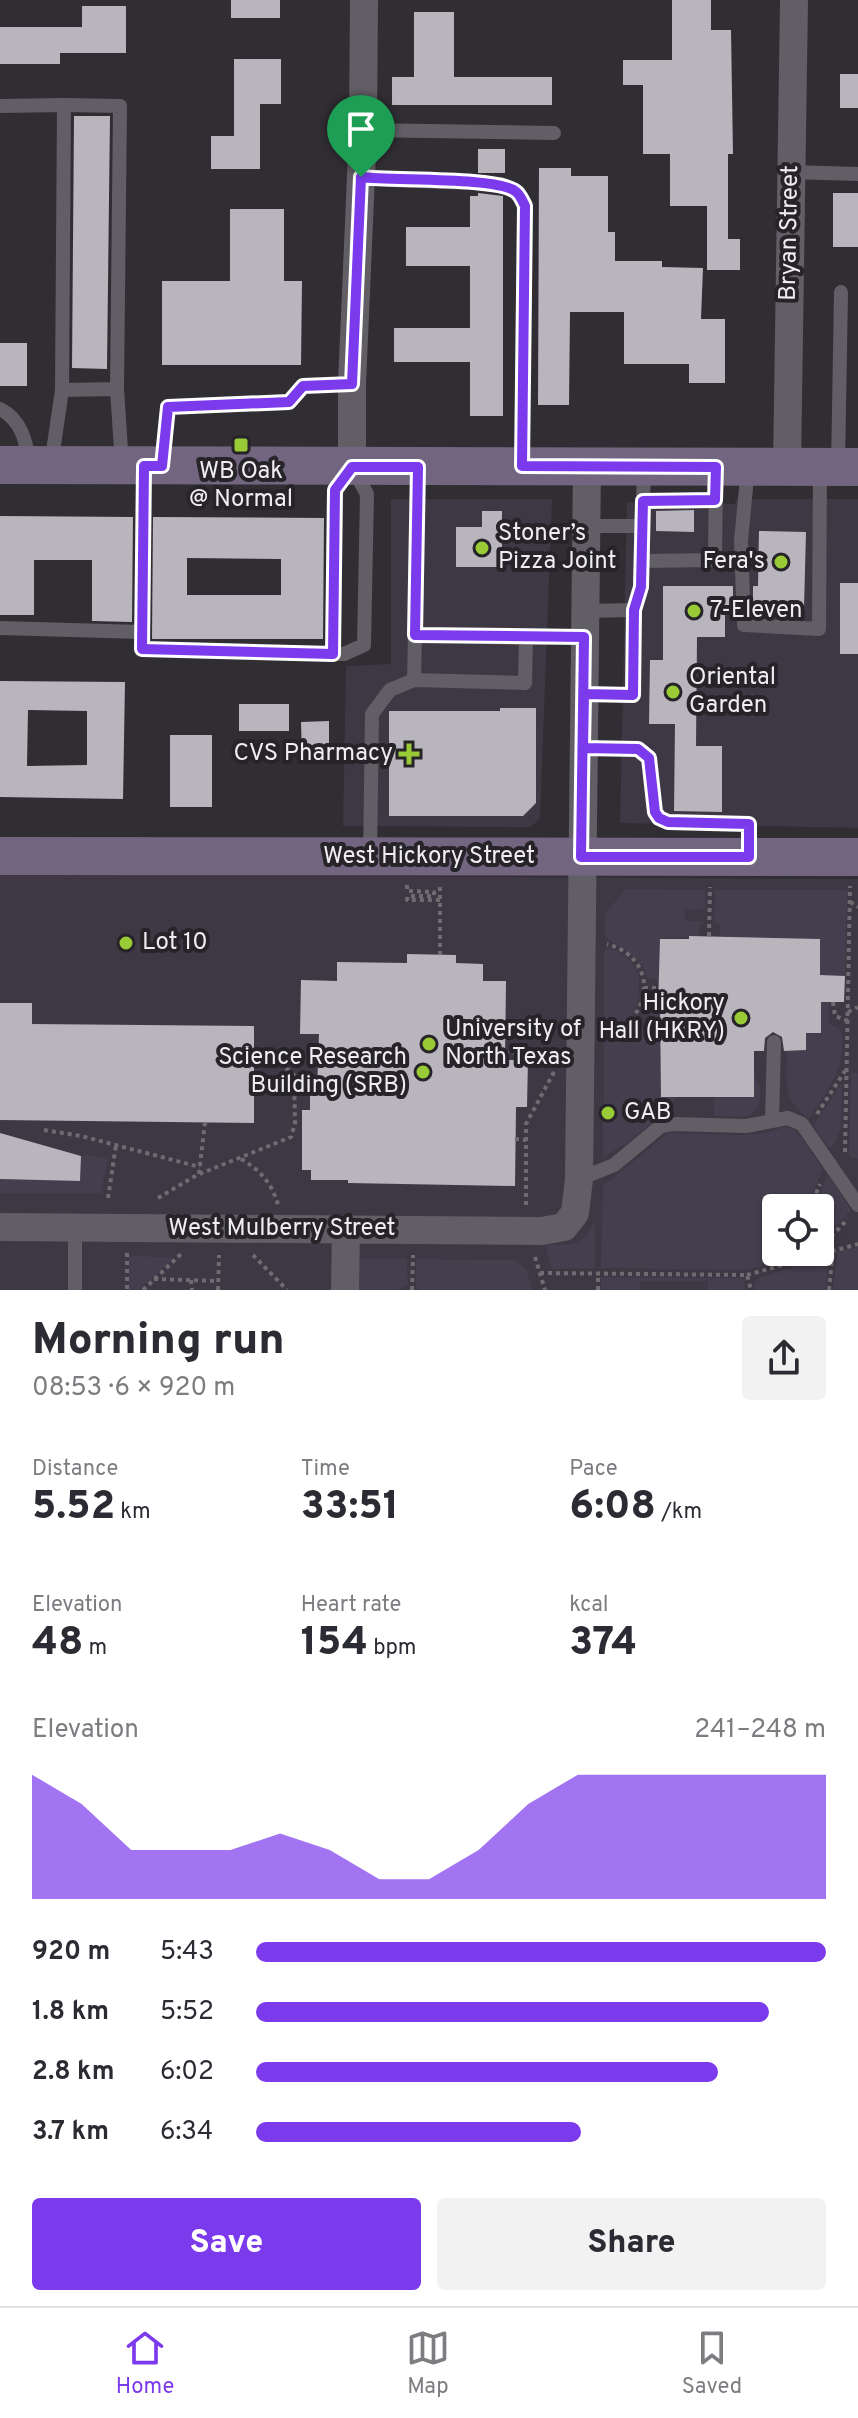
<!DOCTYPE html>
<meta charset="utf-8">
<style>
:root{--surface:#fff;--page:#f2f2f3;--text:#2b2b33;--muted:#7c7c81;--line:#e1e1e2;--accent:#7c3aed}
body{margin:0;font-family:Overpass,sans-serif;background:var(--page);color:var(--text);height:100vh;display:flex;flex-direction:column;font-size:30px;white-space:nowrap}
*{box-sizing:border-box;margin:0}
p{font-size:26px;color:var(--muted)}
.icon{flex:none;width:44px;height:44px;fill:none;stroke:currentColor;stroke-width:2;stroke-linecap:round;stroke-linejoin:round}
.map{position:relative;height:1290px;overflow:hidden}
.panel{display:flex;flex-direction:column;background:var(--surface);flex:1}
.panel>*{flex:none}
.fabs{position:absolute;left:762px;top:1194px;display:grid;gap:16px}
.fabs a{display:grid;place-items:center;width:72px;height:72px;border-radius:8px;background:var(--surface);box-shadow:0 2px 6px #0004;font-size:40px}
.pin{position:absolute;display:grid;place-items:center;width:68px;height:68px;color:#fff;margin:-82px -34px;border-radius:50% 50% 50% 0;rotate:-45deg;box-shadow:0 0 8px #0007}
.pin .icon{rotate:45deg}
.round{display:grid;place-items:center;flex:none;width:84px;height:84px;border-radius:8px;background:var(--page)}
.overview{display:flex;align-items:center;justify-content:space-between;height:136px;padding:0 32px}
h1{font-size:44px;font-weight:800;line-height:60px}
.metrics{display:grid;grid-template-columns:repeat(3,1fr);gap:12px;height:136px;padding:8px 32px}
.metrics div{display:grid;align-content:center}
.metrics b{font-size:40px;font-weight:800}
.metrics small{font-size:22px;font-weight:400}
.metrics p{font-size:22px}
.chart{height:224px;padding:16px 32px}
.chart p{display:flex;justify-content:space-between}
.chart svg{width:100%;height:144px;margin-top:8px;fill:var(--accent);opacity:.7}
.primary-button{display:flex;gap:16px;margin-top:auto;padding:16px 32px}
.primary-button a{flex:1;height:92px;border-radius:8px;background:var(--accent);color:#fff;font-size:32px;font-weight:800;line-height:92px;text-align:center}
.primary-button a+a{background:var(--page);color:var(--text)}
ul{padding:0 32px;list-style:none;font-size:26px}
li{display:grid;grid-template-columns:128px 96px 1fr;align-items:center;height:60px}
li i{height:20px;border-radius:10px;background:var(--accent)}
.dock{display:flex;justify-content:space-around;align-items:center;height:112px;border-top:2px solid var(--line);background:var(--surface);font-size:22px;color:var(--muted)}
.dock a{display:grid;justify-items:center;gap:4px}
.dock .selected{color:var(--accent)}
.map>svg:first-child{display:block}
.built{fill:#3d3843;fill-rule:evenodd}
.green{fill:#453e4e}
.building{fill:#b9b5bd;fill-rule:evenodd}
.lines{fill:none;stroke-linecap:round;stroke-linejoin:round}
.path{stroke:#6f6c71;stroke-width:4;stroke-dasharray:4 4;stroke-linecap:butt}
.service{stroke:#625e65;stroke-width:14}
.minor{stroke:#625e65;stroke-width:28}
.secondary{stroke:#72657f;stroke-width:38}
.route-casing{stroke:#fff;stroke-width:16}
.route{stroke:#7c3aed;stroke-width:10}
.poi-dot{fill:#98cb36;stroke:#262429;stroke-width:3}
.labels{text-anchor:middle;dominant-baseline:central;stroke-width:8;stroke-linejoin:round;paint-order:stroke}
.street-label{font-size:24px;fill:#efedf1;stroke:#262429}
.poi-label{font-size:24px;fill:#efedf1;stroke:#262429;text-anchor:start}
</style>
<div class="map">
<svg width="858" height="1290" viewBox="0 0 858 1290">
<rect width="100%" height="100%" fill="#302d33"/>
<path class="built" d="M 391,499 L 552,499 L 540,819 L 530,827 L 343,826 L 346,666 L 391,664 Z
M 736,499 L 858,499 L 858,828 L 620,823 L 627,502 L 735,504 Z
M 0,874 L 858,879 L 858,1290 L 0,1290 ZM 776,1208 L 820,1208 L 820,1252 L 776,1252 Z"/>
<path class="green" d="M 626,889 L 705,890 L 705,909 L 685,910 L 685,921 L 705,921 L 699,926 L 699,936 L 661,939 L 658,979 L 647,979 C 642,953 621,951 605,936 L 605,914 Z
M 715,890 L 847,890 L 845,976 L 820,975 L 819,939 L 729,939 L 728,936 L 720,936 L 720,926 L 714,922 Z
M 607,948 C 625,951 644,970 638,988 L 640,994 C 636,1013 626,1026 607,1030 L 604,1027 L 604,952 Z
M 646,999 L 658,999 L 658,1007 L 660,1007 L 661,1097 L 676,1097 C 672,1110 618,1153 603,1156 L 603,1122 L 613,1122 L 613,1104 L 604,1104 L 604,1041 L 607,1038 L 624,1032 L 629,1038 L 643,1029 L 652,1015 L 643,1010 Z
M 821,1002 L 829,1002 L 829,1024 L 841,1029 C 848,1066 828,1090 809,1119 C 781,1097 787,1083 787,1051 L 805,1050 L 806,1033 L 820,1033 Z
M 851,1073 L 858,1073 L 858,1159 L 851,1157 L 849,1153 Z
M 754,1076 C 759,1083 760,1087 760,1095 C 759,1124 735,1116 714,1116 L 714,1097 L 754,1097 Z
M 842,1083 L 841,1126 L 834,1145 L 829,1148 L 813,1125 Z
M 784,1127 L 795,1129 L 823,1169 L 806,1208 L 776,1208 L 776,1252 L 787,1252 L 779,1261 L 770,1265 L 743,1270 L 601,1268 L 603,1186 L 668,1133 L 742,1135 L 766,1133 Z
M 88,1155 L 108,1159 L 101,1193 L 0,1193 L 0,1179 L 80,1181 L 81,1156 Z
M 827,1176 L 831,1179 L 851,1210 L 820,1243 L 820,1208 L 813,1208 Z
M 595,1219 L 595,1268 L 552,1269 L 545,1245 C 569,1245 587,1246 595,1219 Z
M 858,1247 L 858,1290 L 833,1290 L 837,1252 Z
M 129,1256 L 174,1257 L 139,1290 L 129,1290 Z
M 822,1257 L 828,1263 L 826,1290 L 755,1290 L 754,1284 L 759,1278 Z
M 357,1259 L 407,1259 L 408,1285 L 397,1290 L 357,1290 Z
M 416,1259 L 514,1260 L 526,1269 L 532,1290 L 420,1290 L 416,1288 Z
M 601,1277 L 743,1278 L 746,1290 L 708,1290 L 708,1281 L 640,1281 L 640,1290 L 601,1290 Z"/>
<path class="building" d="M 231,0 L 280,0 L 280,18 L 231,18 Z
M 672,0 L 711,0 L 711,30 L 731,30 L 733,154 L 728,154 L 728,239 L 740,239 L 740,270 L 707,270 L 707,206 L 670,206 L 670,154 L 643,154 L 643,85 L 623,85 L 623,60 L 672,60 Z
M 82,6 L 126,6 L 126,53 L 60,53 L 60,64 L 0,64 L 0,27 L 82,27 Z
M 414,12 L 454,12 L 454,77 L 552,77 L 552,105 L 392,105 L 392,77 L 414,77 Z
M 234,59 L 281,59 L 281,104 L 260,104 L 260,169 L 211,169 L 211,136 L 234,136 Z
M 840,74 L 858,74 L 858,108 L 840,108 Z
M 74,116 L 110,116 L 107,369 L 72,368 Z
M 478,149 L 505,149 L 505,173 L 478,173 Z
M 539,168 L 571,168 L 571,176 L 608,176 L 608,232 L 615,232 L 615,261 L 662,261 L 662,267 L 703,268 L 701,319 L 725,319 L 725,383 L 689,383 L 689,364 L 624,364 L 624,312 L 570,312 L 569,405 L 538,405 Z
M 478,193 L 503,196 L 503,416 L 470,416 L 470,362 L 394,362 L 394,328 L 470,328 L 470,266 L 406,266 L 406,227 L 470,227 L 470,196 L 478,196 Z
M 833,193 L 858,193 L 858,247 L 833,247 Z
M 230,209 L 284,209 L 284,281 L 302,281 L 301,365 L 162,365 L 162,281 L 230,281 Z
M 0,343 L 27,343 L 27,386 L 0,386 Z
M 694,510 L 694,532 L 656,531 L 656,511 Z
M 482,511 L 502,511 L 502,567 L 456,567 L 456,527 L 482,527 Z
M 0,516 L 133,517 L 132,622 L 92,621 L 92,560 L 34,560 L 34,615 L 0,615 Z
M 153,517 L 324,518 L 323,639 L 152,639 ZM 187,558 L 281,559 L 281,595 L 187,595 Z
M 759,531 L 806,532 L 804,608 L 753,607 L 753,586 L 758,586 Z
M 840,583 L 858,583 L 858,654 L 840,654 Z
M 663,586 L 733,586 L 733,606 L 725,606 L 725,637 L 697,637 L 696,746 L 722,746 L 722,812 L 674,811 L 675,724 L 649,724 L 650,660 L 663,660 Z
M 0,681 L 125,682 L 123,799 L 0,797 ZM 28,710 L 87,711 L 87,765 L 27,766 Z
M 239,704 L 289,704 L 289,731 L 239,731 Z
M 500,708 L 536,708 L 536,803 L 523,816 L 389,816 L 389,711 L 500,711 Z
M 329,721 L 329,756 L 302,756 L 301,722 Z
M 170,735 L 212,735 L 212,807 L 170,807 Z
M 689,936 L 820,939 L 820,975 L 845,976 L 844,1002 L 821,1002 L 821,1033 L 806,1033 L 806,1050 L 784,1051 L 782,1037 L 773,1032 L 765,1038 L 764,1051 L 754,1051 L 754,1097 L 661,1097 L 660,1007 L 658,1007 L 660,939 L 689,939 Z
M 407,954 L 456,955 L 456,963 L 483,964 L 483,981 L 506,981 L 505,1060 L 528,1060 L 527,1107 L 516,1107 L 515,1186 L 348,1183 L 348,1180 L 311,1180 L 311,1170 L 302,1170 L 302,1110 L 310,1110 L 310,1090 L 317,1090 L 319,1034 L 300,1034 L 301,980 L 337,981 L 337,962 L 407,963 Z
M 0,1003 L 32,1003 L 32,1024 L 254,1026 L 254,1123 L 0,1120 Z
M 0,1133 L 81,1156 L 80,1181 L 0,1179 Z"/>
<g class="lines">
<path class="path" d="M 407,885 L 407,891 L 434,892 L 434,896 L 408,896 L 407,900 L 440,900
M 850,902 L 858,907
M 709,936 L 710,887
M 440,955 L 440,885
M 644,988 L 658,988
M 833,1002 L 835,1016 L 848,1021
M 848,1012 L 858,1007
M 603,1035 C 654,1022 660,958 607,944
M 505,1053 L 556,1053
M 817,1114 L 845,1071
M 44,1130 L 81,1136 L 200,1167
M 515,1139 L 526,1140
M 845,1152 L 850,886
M 241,1159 C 260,1170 272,1183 278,1205
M 199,1174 L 205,1122
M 108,1198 L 116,1145
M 158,1198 L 197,1175 L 291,1137 L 295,1123 L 294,1075 L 286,1068
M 526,1205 L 526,1124 L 554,1072
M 810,1208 L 820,1184
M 820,1248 L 848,1219
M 127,1253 L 127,1290
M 253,1255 L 287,1290
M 535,1257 L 545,1290
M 786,1263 L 791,1252
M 540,1273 L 747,1275 L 751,1290
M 747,1275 L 858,1244
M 154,1279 L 218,1281
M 191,1280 L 192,1290
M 143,1290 L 181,1254
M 218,1290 L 219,1255
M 412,1290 L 413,1255
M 598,1290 L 598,1273
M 829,1290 L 833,1250"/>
<path class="service" d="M 0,106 L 64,105
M 363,130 L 554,133
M 791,172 L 858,174
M 361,177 L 390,180 L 501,184 L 518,192 L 525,206 L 522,466
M 62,390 L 117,389
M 0,409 C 21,420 26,440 29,462
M 51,465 L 62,390 L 64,105 L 120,106 L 117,389 L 122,465
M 162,465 L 168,407 L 289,402 L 303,386 L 352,384
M 748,467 L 741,541 L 744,625 L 819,629 L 820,467
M 838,467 L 841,292
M 144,468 L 142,649 L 344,654 L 364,645 L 367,494 L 352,467 L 335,490 L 333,654
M 643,501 L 715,500
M 586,526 L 642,526
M 642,561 L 715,560 L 716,467
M 585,611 L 634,610 L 641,587 L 644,466
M 0,628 L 142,632
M 415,635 L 418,468
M 414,680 L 415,635 L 526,638
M 584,694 L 633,695 L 634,610
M 583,748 L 638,749 L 649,758 L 655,812 L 659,818 L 668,822 L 749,824 L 749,854
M 370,857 L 372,714 L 390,690 L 414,680 L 525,683 L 526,638 L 584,637
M 772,1121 L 774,1042
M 579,1179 L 614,1165 L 661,1126 L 673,1124 L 746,1126 L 788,1118 L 802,1124 L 858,1205
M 75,1290 L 75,1227"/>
<path class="minor" d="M 352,467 L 352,384 L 363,130 L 364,0
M 787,467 L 794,0
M 0,1227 L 542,1231 L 564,1227 L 575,1213 L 579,1179 L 587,466
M 345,1290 L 346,1230"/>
<path class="secondary" d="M 0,465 L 858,467
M 0,856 L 858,857"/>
</g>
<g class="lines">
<defs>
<path id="route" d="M 361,177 L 352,384 L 303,386 L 289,402 L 168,407 L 162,466 L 144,466 L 142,649 L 333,654 L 335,490 L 352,467 L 418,467 L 415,635 L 584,637 L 581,857 L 749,857 L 749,824 L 668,822 L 659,818 L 655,812 L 649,758 L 638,749 L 583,748 L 584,694 L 633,695 L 634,610 L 641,587 L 643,501 L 715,500 L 716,467 L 522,466 L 525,206 C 522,200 520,194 515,191 C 496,177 393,181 361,177"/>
</defs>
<use href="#route" class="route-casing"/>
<use href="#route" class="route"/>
</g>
<g class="poi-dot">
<rect x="233" y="437" width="16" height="16" rx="4"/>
<circle cx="482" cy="548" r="8"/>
<circle cx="781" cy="562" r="8"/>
<circle cx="694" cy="611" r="8"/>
<circle cx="673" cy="692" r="8"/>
<path d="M405 742h8v8h8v8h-8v8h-8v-8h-8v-8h8z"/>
<circle cx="126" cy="943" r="8"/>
<circle cx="741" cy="1018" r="8"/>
<circle cx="429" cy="1044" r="8"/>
<circle cx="423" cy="1072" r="8"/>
<circle cx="608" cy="1113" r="8"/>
</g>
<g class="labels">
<g class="street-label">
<text transform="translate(790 233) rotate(-89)">Bryan Street</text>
<text x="429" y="857">West Hickory Street</text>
<text x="282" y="1229">West Mulberry Street</text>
</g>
<g class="poi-label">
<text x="241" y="472" text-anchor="middle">WB Oak<tspan x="241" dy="28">@ Normal</tspan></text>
<text x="498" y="534">Stoner’s<tspan x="498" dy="28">Pizza Joint</tspan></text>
<text x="765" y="562" text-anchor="end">Fera's</text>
<text x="710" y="611">7-Eleven</text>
<text x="689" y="678">Oriental<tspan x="689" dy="28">Garden</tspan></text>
<text x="393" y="754" text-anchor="end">CVS Pharmacy</text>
<text x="142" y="943">Lot 10</text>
<text x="725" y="1004" text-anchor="end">Hickory<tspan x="725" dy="28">Hall (HKRY)</tspan></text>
<text x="445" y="1030">University of<tspan x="445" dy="28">North Texas</tspan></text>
<text x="407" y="1058" text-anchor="end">Science Research<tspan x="407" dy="28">Building (SRB)</tspan></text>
<text x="624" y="1113">GAB</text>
</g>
</g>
</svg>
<div class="fabs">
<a><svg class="icon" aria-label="locate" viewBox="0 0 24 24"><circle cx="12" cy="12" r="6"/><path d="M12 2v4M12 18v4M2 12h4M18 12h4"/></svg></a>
</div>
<div class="pin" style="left:361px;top:177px;background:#1e9e55"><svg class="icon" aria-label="arrive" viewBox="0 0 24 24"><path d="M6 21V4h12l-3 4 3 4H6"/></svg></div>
</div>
<section class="panel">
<div class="overview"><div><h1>Morning run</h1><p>08:53 · 6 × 920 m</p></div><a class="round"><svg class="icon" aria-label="share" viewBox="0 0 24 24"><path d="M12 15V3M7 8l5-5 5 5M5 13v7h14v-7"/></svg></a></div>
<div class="metrics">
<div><p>Distance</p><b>5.52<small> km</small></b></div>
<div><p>Time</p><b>33:51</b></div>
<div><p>Pace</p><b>6:08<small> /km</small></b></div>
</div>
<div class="metrics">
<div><p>Elevation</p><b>48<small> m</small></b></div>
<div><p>Heart rate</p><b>154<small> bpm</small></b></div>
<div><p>kcal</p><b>374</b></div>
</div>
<div class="chart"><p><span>Elevation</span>241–248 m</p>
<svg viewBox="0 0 160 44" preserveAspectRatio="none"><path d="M0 44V6L10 15L20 29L30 29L40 29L50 24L60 29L70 38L80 38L90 29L100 15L110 6L120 6L130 6L140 6L150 6L160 6V44z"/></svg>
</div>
<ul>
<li><b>920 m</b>5:43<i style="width:100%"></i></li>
<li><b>1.8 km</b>5:52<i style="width:90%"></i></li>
<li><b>2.8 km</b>6:02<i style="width:81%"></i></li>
<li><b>3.7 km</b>6:34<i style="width:57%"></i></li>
</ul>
<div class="primary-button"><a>Save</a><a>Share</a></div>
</section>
<nav class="dock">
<a class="selected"><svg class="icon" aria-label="home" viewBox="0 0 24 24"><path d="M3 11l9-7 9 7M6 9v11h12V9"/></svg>Home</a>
<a><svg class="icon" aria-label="map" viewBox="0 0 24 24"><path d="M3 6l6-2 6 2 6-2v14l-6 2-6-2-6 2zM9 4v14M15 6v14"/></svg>Map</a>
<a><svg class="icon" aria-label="saved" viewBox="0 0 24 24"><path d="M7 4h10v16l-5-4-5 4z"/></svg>Saved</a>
</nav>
